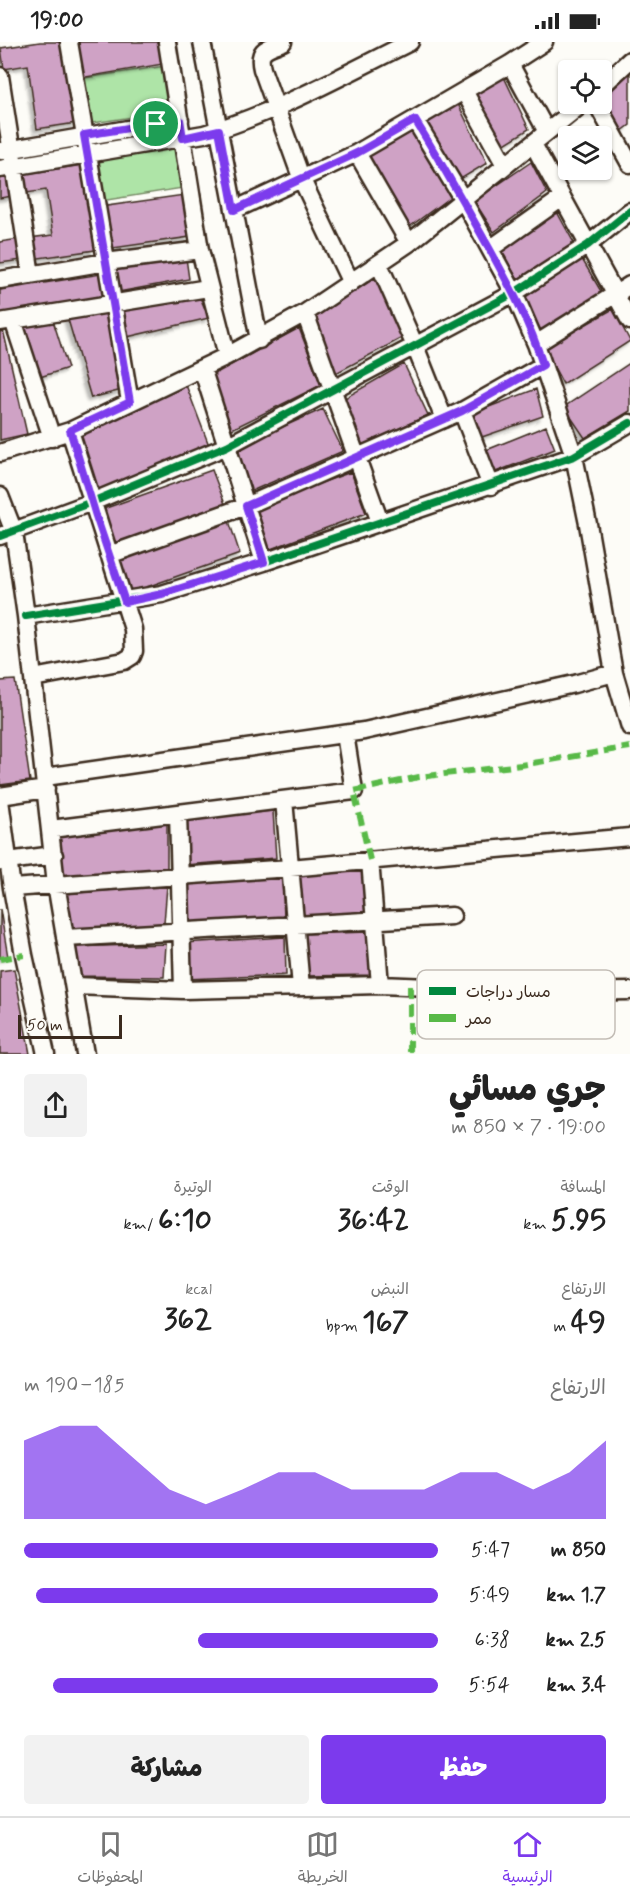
<!DOCTYPE html>
<html lang="ar">
<meta charset="utf-8">
<style>
:root{--surface:#fff;--page:#f2f2f2;--text:#222;--muted:#767676;--line:#e0e0e0;--accent:#7c3aed}
body{margin:0;font-family:Mynerve,"Playpen Sans Arabic",sans-serif;background:var(--page);color:var(--text);direction:rtl;height:100vh;display:flex;flex-direction:column;font-size:22px;white-space:nowrap}
*{box-sizing:border-box;margin:0}
p{font-size:20px;color:var(--muted)}
.icon{flex:none;width:33px;height:33px;fill:none;stroke:currentColor;stroke-width:2;stroke-linecap:round;stroke-linejoin:round}
.map{position:relative;height:1012px;overflow:hidden;direction:ltr}
.drawer{display:flex;flex-direction:column;background:var(--surface);flex:1}
.drawer>*{flex:none}
.buttons{position:absolute;left:558px;top:18px;display:grid;gap:12px}
.buttons a{display:grid;place-items:center;width:54px;height:54px;border-radius:6px;background:var(--surface);box-shadow:0 2px 4px #0004;font-size:30px}
.scale{position:absolute;left:18px;bottom:15px;width:104px;box-sizing:border-box;padding-left:6px;border:3px solid #3b2a1e;border-top:0;font-size:16px;line-height:21px;white-space:nowrap;color:#3b2a1e;-webkit-text-stroke:4px #fdfcf7;paint-order:stroke}
.pin{position:absolute;display:grid;place-items:center;width:51px;height:51px;color:#fff;margin:-26px;border:3px solid #fff;border-radius:50%;box-shadow:0 2px 6px #0007}
.round{display:grid;place-items:center;flex:none;width:63px;height:63px;border-radius:6px;background:var(--page)}
.overview{display:flex;align-items:center;justify-content:space-between;height:102px;padding:0 24px}
h1{font-size:33px;font-weight:800;line-height:45px}
.figures{display:grid;grid-template-columns:repeat(3,1fr);gap:9px;height:102px;padding:6px 24px}
.figures div{display:grid;align-content:center}
.figures b{font-size:30px;font-weight:800}
.figures small{font-size:16px;font-weight:400}
.figures p{font-size:16px}
.chart{height:168px;padding:12px 24px}
.chart p{display:flex;justify-content:space-between}
.chart svg{width:100%;height:108px;margin-top:6px;fill:var(--accent);opacity:.7}
.cta{display:flex;gap:12px;margin-top:auto;padding:12px 24px}
.cta a{flex:1;height:69px;border-radius:6px;background:var(--accent);color:#fff;font-size:24px;font-weight:800;line-height:69px;text-align:center}
.cta a+a{background:var(--page);color:var(--text)}
ul{padding:0 24px;list-style:none;font-size:20px}
li{display:grid;grid-template-columns:96px 72px 1fr;align-items:center;height:45px}
li i{height:15px;border-radius:8px;background:var(--accent)}
.status{display:flex;justify-content:space-between;align-items:center;height:42px;padding:0 30px;background:var(--surface);direction:ltr}
.status svg{height:16px;fill:currentColor}
.tabs{display:flex;justify-content:space-around;align-items:center;height:84px;border-top:2px solid var(--line);background:var(--surface);font-size:16px;color:var(--muted)}
.tabs a{display:grid;justify-items:center;gap:3px}
.tabs .current{color:var(--accent)}
.map>svg:first-child{display:block}
.green{fill:#aee4a7;stroke:#748762;stroke-width:1.5}
.building{fill:#cfa2c5;stroke:#3b2a1e;stroke-width:1.5;filter:url(#shadow)}
.lines{fill:none;stroke-linecap:round;stroke-linejoin:round}
.minor-casing{stroke:#3b2a1e;stroke-width:21}
.minor{stroke:#fdfcf7;stroke-width:16}
.quiet{stroke:#58b947;stroke-width:6;stroke-dasharray:12 6;stroke-linecap:butt}
.cycleway-casing{stroke:#fdfcf7;stroke-width:11}
.cycleway{stroke:#00873e;stroke-width:8}
.route-casing{stroke:#fff;stroke-width:12}
.route{stroke:#7c3aed;stroke-width:8}
.key{fill:#fdfcf7;stroke:#c3bdb6;stroke-width:1.5}
.key-label{font-size:16px;fill:#3b2a1e}
</style>
<div class="status"><b>19:00</b><svg viewBox="0 0 49 12"><path d="M0 12V9h3v3zM5 12V6h3v6zM10 12V3h3v9zM15 12V0h3v12zM26 1h20v11H26zM47 4h2v5h-2z"/></svg></div>
<div class="map">
<svg width="630" height="1012" viewBox="0 0 630 1012">
<defs>
<filter id="shadow"><feDropShadow dx="-3.5" dy="3.5" stdDeviation="1.5" flood-color="#0004"/></filter>
</defs>
<rect width="100%" height="100%" fill="#fdfcf7"/>
<filter id="ink" filterUnits="userSpaceOnUse"><feTurbulence type="fractalNoise" baseFrequency=".0167" numOctaves="2"/><feDisplacementMap in="SourceGraphic" scale="12" xChannelSelector="R" yChannelSelector="G"/><feConvolveMatrix kernelMatrix="1 2 1 2 8 2 1 2 1" color-interpolation-filters="sRGB"/></filter>
<g filter="url(#ink)">
<path class="green" d="M 165,24 L 172,69 L 86,82 L 78,37 Z
M 175,99 L 183,146 L 101,159 L 94,113 Z"/>
<path class="building" d="M 40,0 L 64,0 L 76,81 L 37,87 L 28,23 L 4,27 L 1,6 Z
M 75,0 L 160,0 L 163,22 L 80,36 Z
M 630,31 L 630,83 L 622,89 L 602,57 L 602,53 Z
M 503,33 L 529,87 L 500,105 L 472,51 Z
M 456,58 L 487,121 L 454,141 L 419,79 Z
M 413,83 L 450,155 L 408,186 L 368,112 Z
M 531,120 L 547,151 L 494,190 L 474,159 Z
M 83,123 L 95,208 L 32,217 L 29,196 L 53,193 L 46,148 L 20,152 L 18,133 Z
M 10,134 L 13,154 L 0,156 L 0,136 Z
M 184,153 L 190,195 L 106,207 L 100,165 Z
M 557,170 L 574,201 L 518,238 L 500,207 Z
M 19,197 L 22,218 L 0,221 L 0,200 Z
M 186,216 L 189,237 L 113,251 L 110,229 Z
M 582,217 L 602,251 L 541,289 L 523,253 Z
M 101,232 L 104,254 L 0,271 L 0,248 Z
M 375,236 L 402,296 L 336,331 L 313,276 Z
M 198,251 L 209,276 L 127,295 L 117,266 Z
M 106,265 L 122,348 L 91,356 L 67,274 Z
M 613,267 L 630,299 L 563,342 L 544,306 Z
M 51,272 L 68,326 L 40,335 L 22,277 Z
M 2,283 L 27,392 L 0,398 L 0,284 Z
M 299,286 L 321,343 L 228,389 L 209,335 Z
M 630,321 L 630,369 L 585,396 L 564,365 Z
M 404,322 L 428,373 L 357,406 L 343,357 Z
M 186,343 L 210,406 L 94,449 L 74,396 Z
M 536,347 L 543,374 L 479,396 L 468,373 Z
M 323,367 L 343,409 L 247,451 L 230,408 Z
M 546,384 L 555,407 L 493,431 L 484,409 Z
M 212,428 L 225,462 L 107,504 L 95,470 Z
M 351,430 L 366,471 L 268,508 L 253,466 Z
M 229,479 L 240,512 L 124,553 L 113,520 Z
M 15,638 L 30,739 L 0,743 L 0,639 Z
M 273,769 L 276,816 L 184,823 L 182,776 Z
M 167,780 L 167,826 L 58,834 L 52,791 Z
M 362,828 L 365,871 L 299,875 L 295,831 Z
M 282,833 L 284,875 L 185,881 L 184,840 Z
M 167,844 L 164,881 L 67,889 L 62,852 Z
M 0,867 L 8,915 L 0,916 Z
M 370,890 L 371,933 L 305,934 L 299,892 Z
M 285,895 L 286,933 L 185,937 L 183,901 Z
M 166,902 L 164,935 L 76,934 L 71,905 Z
M 14,927 L 30,1012 L 0,1012 L 0,929 Z"/>
<g class="lines">
<defs>
<path id="minor" d="M 69,0 L 130,360
M 167,0 L 200,208 L 227,314
M 202,0 L 259,298
M 283,0 C 267,6 257,7 262,27 L 302,138 L 351,241
M 510,22 L 547,90
M 0,34 L 31,233
M 602,44 L 630,18
M 464,49 L 505,123
M 597,62 L 630,122
M 415,78 L 462,156 L 514,251 L 536,302 L 574,414 L 588,482 L 614,631
M 533,102 L 630,279
M 1,109 L 180,78
M 357,111 L 409,201
M 0,127 L 204,92 C 276,71 343,33 410,0
M 234,168 L 357,111 L 510,22 L 544,0
M 490,207 L 562,156
M 379,222 L 415,304 L 444,377
M 0,238 L 106,220 L 200,208
M 305,271 L 380,480
M 13,278 L 52,396
M 0,280 L 208,246
M 536,302 L 630,243
M 202,326 L 264,520
M 462,369 L 491,444
M 0,411 L 70,389 L 227,314 L 305,271 L 409,201 L 582,62
M 0,454 L 14,490 L 26,574 L 56,842 L 85,1012
M 0,494 L 92,460 L 227,404 L 514,251 L 588,203 L 630,169
M 109,513 L 246,464 L 462,369 L 543,323
M 26,574 L 162,552 L 264,520 L 574,414 L 630,381
M 33,636 L 124,619 L 132,614 L 134,609 L 133,587 L 70,389
M 45,735 L 364,689 L 574,642 L 614,631 L 630,685
M 0,754 L 46,747
M 0,758 L 12,846 L 24,913 L 46,1012
M 284,758 L 301,945
M 178,771 L 183,948
M 51,787 L 354,749 L 345,692
M 370,818 L 380,943
M 0,820 L 54,813
M 12,846 L 290,826 L 630,795
M 65,896 L 452,874
M 74,944 L 183,948 L 380,943 L 558,950 L 630,949"/>
</defs>
<use href="#minor" class="minor-casing"/>
<use href="#minor" class="minor"/>
<path class="quiet" d="M 370,818 L 354,749 L 419,735 L 521,723 L 630,705
M 0,917 L 24,913
M 410,944 L 410,1012"/>
<defs>
<path id="cycleway" d="M 0,494 L 92,460 L 227,404 L 514,251 L 588,203 L 630,169
M 26,574 L 162,552 L 264,520 L 574,414 L 630,381"/>
</defs>
<use href="#cycleway" class="cycleway-casing"/>
<use href="#cycleway" class="cycleway"/>
</g>
</g>
<g class="lines" filter="url(#ink)">
<defs>
<path id="route" d="M 180,78 L 183,96 L 219,88 L 234,168 L 357,111 L 415,78 C 441,120 465,163 489,206 C 510,244 530,281 543,323 L 462,369 L 246,464 L 264,520 L 162,552 L 125,560 L 96,474 L 70,388 L 130,360 L 84,93 Z"/>
</defs>
<use href="#route" class="route-casing"/>
<use href="#route" class="route"/>
</g>
<rect x="417" y="928" width="198" height="69" rx="9" class="key"/>
<rect x="429" y="945" width="27" height="8" fill="#00873e"/>
<rect x="429" y="972" width="27" height="8" fill="#58b947"/>
<g class="key-label">
<text x="466" y="955">مسار دراجات</text>
<text x="466" y="982">ممر</text>
</g>
</svg>
<div class="buttons">
<a><svg class="icon" aria-label="locate" viewBox="0 0 24 24"><circle cx="12" cy="12" r="6"/><path d="M12 2v4M12 18v4M2 12h4M18 12h4"/></svg></a>
<a><svg class="icon" aria-label="layers" viewBox="0 0 24 24"><path d="M12 4l9 5-9 5-9-5zM3 14l9 5 9-5"/></svg></a>
</div>
<div class="scale">50 m</div>
<div class="pin" style="left:156px;top:82px;background:#1e9e55"><svg class="icon" aria-label="arrive" viewBox="0 0 24 24"><path d="M6 21V4h12l-3 4 3 4H6"/></svg></div>
</div>
<section class="drawer">
<div class="overview"><div><h1>جري مسائي</h1><p>19:00 · 7 × 850 m</p></div><a class="round"><svg class="icon" aria-label="share" viewBox="0 0 24 24"><path d="M12 15V3M7 8l5-5 5 5M5 13v7h14v-7"/></svg></a></div>
<div class="figures">
<div><p>المسافة</p><b>5.95<small> km</small></b></div>
<div><p>الوقت</p><b>36:42</b></div>
<div><p>الوتيرة</p><b>6:10<small> /km</small></b></div>
</div>
<div class="figures">
<div><p>الارتفاع</p><b>49<small> m</small></b></div>
<div><p>النبض</p><b>167<small> bpm</small></b></div>
<div><p>kcal</p><b>362</b></div>
</div>
<div class="chart"><p><span>الارتفاع</span>185–190 m</p>
<svg viewBox="0 0 160 44" preserveAspectRatio="none"><path d="M0 44V12L10 6L20 6L30 19L40 32L50 38L60 32L70 25L80 25L90 32L100 32L110 32L120 25L130 25L140 32L150 25L160 12V44z"/></svg>
</div>
<ul>
<li><b>850 m</b>5:47<i style="width:100%"></i></li>
<li><b>1.7 km</b>5:49<i style="width:97%"></i></li>
<li><b>2.5 km</b>6:38<i style="width:58%"></i></li>
<li><b>3.4 km</b>5:54<i style="width:93%"></i></li>
</ul>
<div class="cta"><a>حفظ</a><a>مشاركة</a></div>
</section>
<nav class="tabs">
<a class="current"><svg class="icon" aria-label="home" viewBox="0 0 24 24"><path d="M3 11l9-7 9 7M6 9v11h12V9"/></svg>الرئيسية</a>
<a><svg class="icon" aria-label="map" viewBox="0 0 24 24"><path d="M3 6l6-2 6 2 6-2v14l-6 2-6-2-6 2zM9 4v14M15 6v14"/></svg>الخريطة</a>
<a><svg class="icon" aria-label="saved" viewBox="0 0 24 24"><path d="M7 4h10v16l-5-4-5 4z"/></svg>المحفوظات</a>
</nav>
